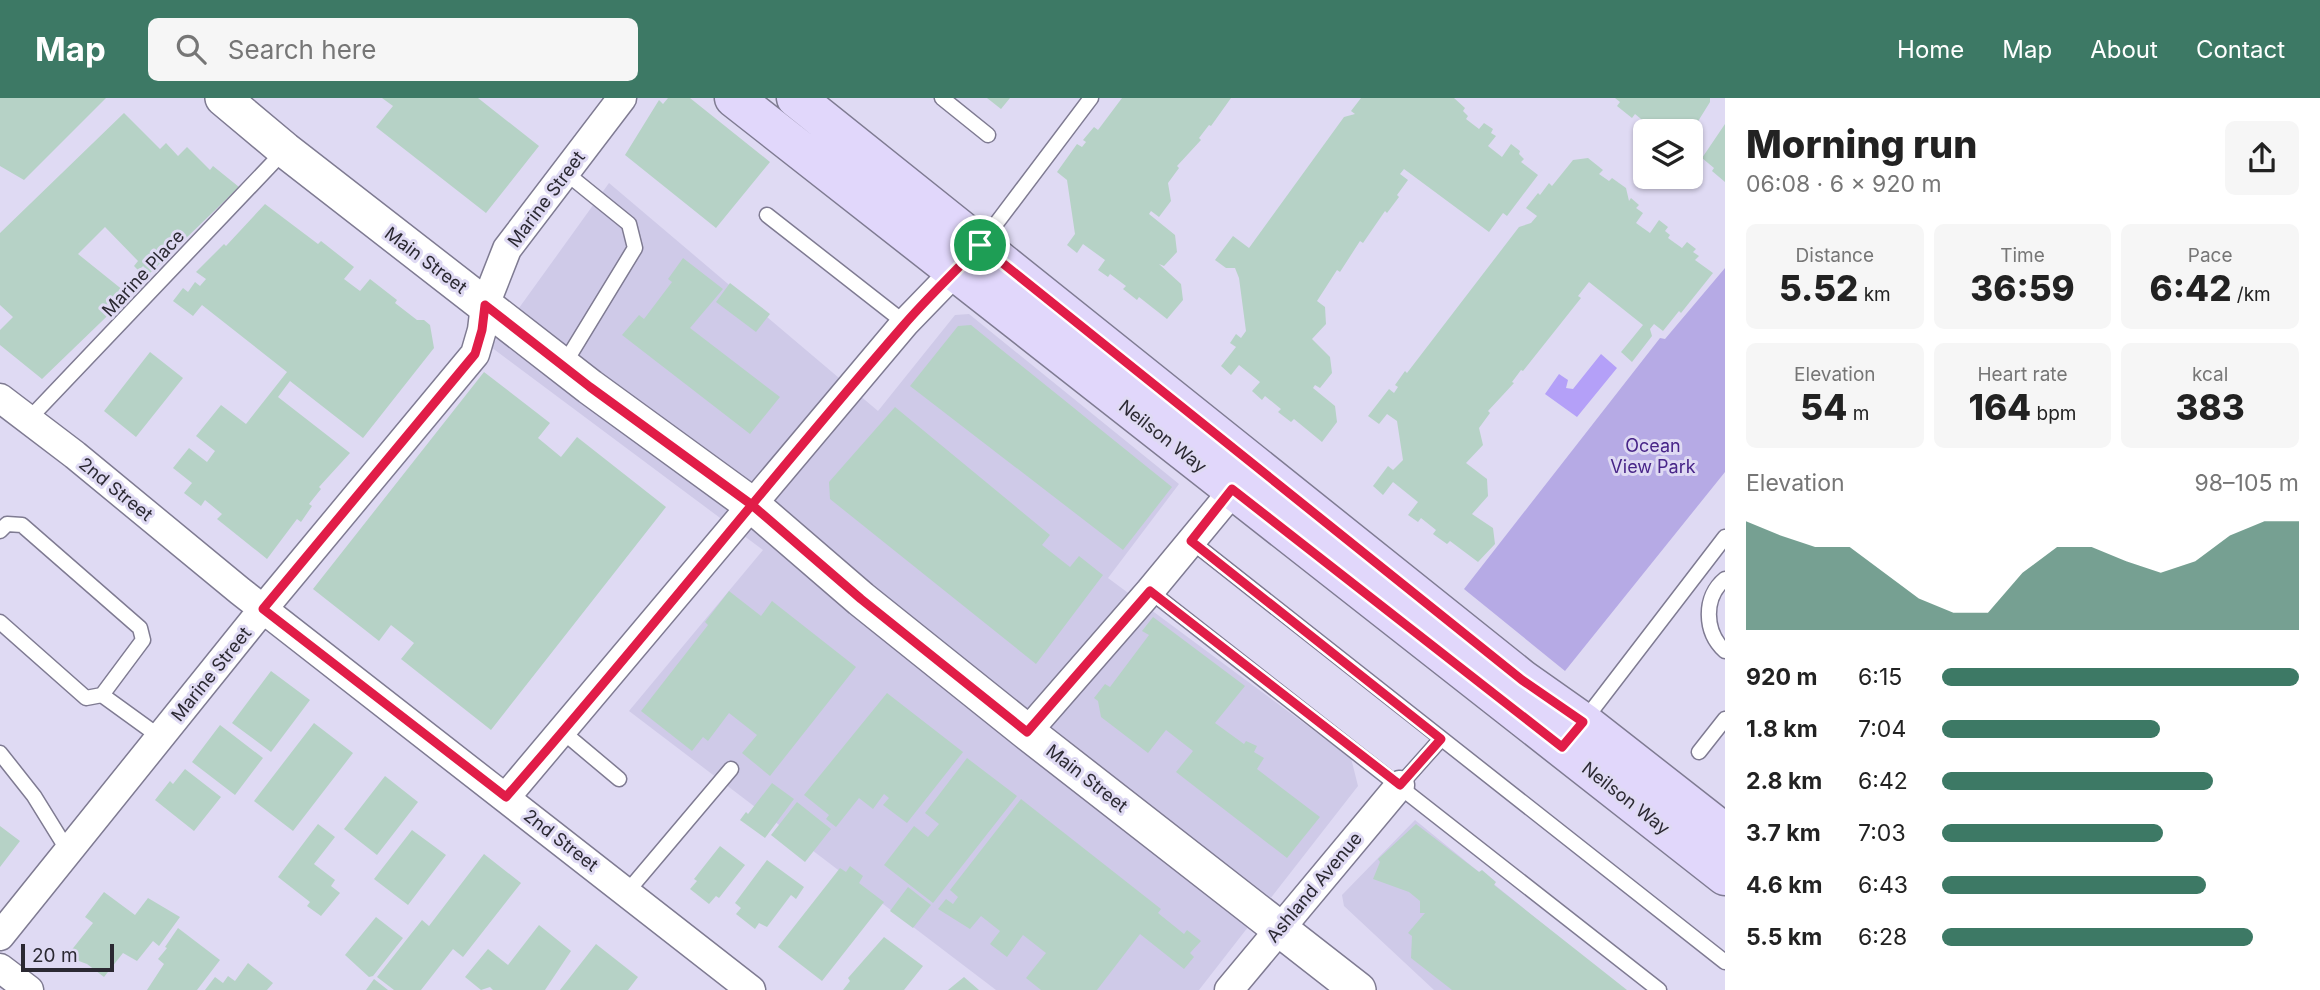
<!DOCTYPE html>
<meta charset="utf-8">
<style>
:root{--surface:#fff;--page:#f6f6f6;--text:#222;--muted:#767676;--accent:#3d7965}
body{margin:0;font-family:Inter,sans-serif;background:var(--page);color:var(--text);height:100vh;display:flex;flex-direction:column;font-size:26px;white-space:nowrap}
*{box-sizing:border-box;margin:0}
p{font-size:23px;color:var(--muted)}
.icon{flex:none;width:38px;height:38px;fill:none;stroke:currentColor;stroke-width:2;stroke-linecap:round;stroke-linejoin:round}
.map{position:relative;flex:1;overflow:hidden}
.sheet{display:flex;flex-direction:column;background:var(--surface);width:595px}
.sheet>*{flex:none}
.tools{position:absolute;left:1633px;top:21px;display:grid;gap:14px}
.tools a{display:grid;place-items:center;width:70px;height:70px;border-radius:10px;background:var(--surface);box-shadow:0 2px 5px #0004;font-size:35px}
.scale{position:absolute;left:21px;bottom:18px;width:93px;box-sizing:border-box;padding-left:7px;border:4px solid #2b2932;border-top:0;font-size:19px;line-height:24px;white-space:nowrap;color:#2b2932;-webkit-text-stroke:5px #dfdaf3;paint-order:stroke}
.pin{position:absolute;display:grid;place-items:center;width:60px;height:60px;color:#fff;margin:-30px;border:4px solid #fff;border-radius:50%;box-shadow:0 2px 7px #0007}
.round{display:grid;place-items:center;flex:none;width:74px;height:74px;border-radius:10px;background:var(--page)}
.overview{display:flex;align-items:center;justify-content:space-between;height:119px;padding:0 21px}
h1{font-size:38px;font-weight:800;line-height:52px}
.stats{display:grid;grid-template-columns:repeat(3,1fr);gap:10px;height:119px;padding:7px 21px}
.stats div{display:grid;align-content:center;border-radius:10px;background:var(--page);text-align:center}
.stats b{font-size:35px;font-weight:800}
.stats small{font-size:19px;font-weight:400}
.stats p{font-size:19px}
.chart{height:196px;padding:14px 21px}
.chart p{display:flex;justify-content:space-between}
.chart svg{width:100%;height:126px;margin-top:7px;fill:var(--accent);opacity:.7}
ul{padding:0 21px;list-style:none;font-size:23px}
li{display:grid;grid-template-columns:112px 84px 1fr;align-items:center;height:52px}
li i{height:18px;border-radius:9px;background:var(--accent)}
header{display:flex;align-items:center;gap:42px;box-sizing:border-box;height:98px;padding:0 35px;background:var(--accent);color:#fff}
header strong{font-size:33px}
nav{display:flex;gap:38px;margin-inline-start:auto;font-size:24px}
.search{width:490px;height:63px;background:var(--page);display:flex;align-items:center;gap:18px;box-sizing:border-box;padding:0 24px;border-radius:10px;color:var(--muted);font-size:26px}
main{display:flex;flex:1;min-height:0}
.map>svg:first-child{display:block}
.built{fill:#cfcae8}
.green{fill:#b6aae5}
.water{fill:#b4a0f8}
.building{fill:#b6d2c6}
.lines{fill:none;stroke-linecap:round;stroke-linejoin:round}
.service-casing{stroke:#7f7b92;stroke-width:17}
.minor-casing{stroke:#7f7b92;stroke-width:31}
.tertiary-casing{stroke:#7f7b92;stroke-width:38}
.secondary-casing{stroke:#7f7b92;stroke-width:41}
.service{stroke:#fff;stroke-width:14}
.minor{stroke:#fff;stroke-width:28}
.tertiary{stroke:#fff;stroke-width:35}
.secondary{stroke:#e1d7fb;stroke-width:38}
.route-casing{stroke:#fff;stroke-width:14}
.route{stroke:#e11d48;stroke-width:9}
.labels{text-anchor:middle;dominant-baseline:central;stroke-width:6;stroke-linejoin:round;paint-order:stroke}
.street-label{font-size:18px;fill:#2b2932;stroke:#dfdaf3}
.park-label{font-size:18px;fill:#482588;stroke:#dfdaf3}
</style>
<header>
<strong>Map</strong>
<div class="search"><svg class="icon" aria-label="search" viewBox="0 0 24 24"><circle cx="10" cy="10" r="6"/><path d="M15 15l6 6"/></svg>Search here</div>
<nav><a>Home</a><a>Map</a><a>About</a><a>Contact</a></nav>
</header>
<main>
<div class="map">
<svg width="1725" height="892" viewBox="0 0 1725 892">
<rect width="100%" height="100%" fill="#dfdaf3"/>
<path class="built" d="M 609,85 L 878,313 L 955,217 L 969,216 L 1179,386 L 1108,480 L 1351,660 L 1358,688 L 1199,892 L 996,892 L 629,613 L 763,452 L 491,249 Z
M 1415,722 L 1624,892 L 1434,892 L 1344,808 L 1342,797 Z"/>
<path class="green" d="M 1725,170 L 1725,374 L 1565,573 L 1464,491 L 1660,240 L 1665,241 Z"/>
<path class="water" d="M 1601,256 L 1617,270 L 1577,319 L 1545,296 L 1559,276 L 1568,282 L 1566,290 L 1573,291 Z"/>
<path class="building" d="M 0,0 L 106,0 L 24,82 L 0,68 Z
M 382,0 L 478,0 L 539,48 L 486,115 L 376,29 L 393,8 Z
M 668,0 L 690,0 L 770,64 L 716,130 L 625,57 L 659,2 L 663,6 Z
M 987,0 L 1010,0 L 1001,11 Z
M 1122,0 L 1231,0 L 1211,28 L 1209,27 L 1199,40 L 1201,42 L 1177,68 L 1179,70 L 1168,85 L 1171,103 L 1159,119 L 1151,113 L 1149,116 L 1175,137 L 1177,154 L 1164,168 L 1159,166 L 1181,186 L 1183,202 L 1167,221 L 1139,199 L 1137,202 L 1123,191 L 1126,188 L 1110,176 L 1108,179 L 1098,172 L 1105,162 L 1083,146 L 1077,155 L 1067,147 L 1075,136 L 1067,82 L 1057,74 L 1077,46 L 1082,49 L 1086,44 L 1083,42 L 1094,29 L 1098,32 Z
M 1361,0 L 1454,0 L 1465,10 L 1463,13 L 1468,18 L 1466,21 L 1479,31 L 1484,25 L 1493,31 L 1491,35 L 1496,38 L 1488,48 L 1502,59 L 1511,46 L 1520,53 L 1519,56 L 1524,61 L 1521,64 L 1538,77 L 1507,118 L 1503,115 L 1489,134 L 1404,71 L 1400,76 L 1408,82 L 1397,97 L 1399,99 L 1387,115 L 1385,113 L 1363,145 L 1360,143 L 1340,174 L 1337,172 L 1317,203 L 1325,209 L 1326,226 L 1312,241 L 1330,259 L 1332,275 L 1320,290 L 1315,287 L 1313,290 L 1335,308 L 1337,324 L 1322,344 L 1294,321 L 1291,324 L 1278,314 L 1281,311 L 1265,298 L 1262,302 L 1252,293 L 1260,284 L 1239,267 L 1231,277 L 1221,268 L 1236,249 L 1230,245 L 1236,236 L 1241,240 L 1246,233 L 1239,180 L 1235,170 L 1226,170 L 1215,162 L 1233,138 L 1249,150 L 1344,19 L 1355,16 L 1351,13 Z
M 1615,0 L 1710,0 L 1710,4 L 1692,33 L 1649,33 L 1644,30 L 1647,26 L 1635,16 L 1632,20 L 1617,8 L 1620,4 Z
M 124,15 L 160,51 L 166,45 L 178,58 L 187,49 L 210,72 L 213,68 L 239,89 L 150,175 L 143,168 L 139,173 L 134,168 L 138,163 L 105,129 L 78,156 L 129,197 L 42,281 L 0,247 L 0,232 L 13,219 L 0,207 L 0,135 Z
M 1725,26 L 1725,84 L 1712,73 L 1714,70 L 1702,60 Z
M 1588,60 L 1603,72 L 1599,76 L 1609,83 L 1612,80 L 1626,90 L 1629,103 L 1631,100 L 1639,107 L 1636,110 L 1643,115 L 1636,125 L 1650,135 L 1659,122 L 1668,129 L 1665,133 L 1670,137 L 1668,140 L 1682,150 L 1687,144 L 1696,151 L 1693,154 L 1699,158 L 1695,162 L 1713,175 L 1681,215 L 1679,213 L 1663,233 L 1654,226 L 1650,231 L 1652,238 L 1632,264 L 1621,254 L 1643,227 L 1589,184 L 1578,198 L 1581,200 L 1523,273 L 1521,272 L 1512,284 L 1514,285 L 1488,313 L 1490,315 L 1479,330 L 1483,347 L 1466,365 L 1487,381 L 1488,398 L 1472,416 L 1493,430 L 1495,446 L 1478,464 L 1450,443 L 1447,446 L 1433,436 L 1436,432 L 1421,420 L 1418,424 L 1408,417 L 1418,404 L 1393,384 L 1383,397 L 1373,388 L 1388,368 L 1393,372 L 1403,362 L 1397,323 L 1387,316 L 1379,326 L 1368,318 L 1389,291 L 1394,295 L 1398,289 L 1395,287 L 1405,273 L 1407,275 L 1519,129 L 1531,125 L 1537,118 L 1526,110 L 1538,95 L 1540,97 L 1549,85 L 1552,88 L 1573,62 Z
M 265,106 L 318,146 L 321,143 L 354,169 L 344,181 L 360,193 L 370,181 L 397,202 L 395,205 L 417,222 L 424,222 L 430,227 L 434,250 L 363,340 L 290,283 L 278,299 L 350,355 L 319,389 L 321,391 L 309,406 L 312,408 L 301,424 L 297,421 L 267,461 L 217,421 L 222,416 L 205,402 L 201,408 L 184,395 L 192,385 L 173,370 L 189,350 L 207,364 L 215,353 L 196,338 L 221,307 L 246,326 L 287,274 L 202,207 L 193,218 L 173,203 L 183,190 L 188,194 L 195,184 L 200,188 L 206,181 L 196,174 L 224,146 L 226,148 Z
M 683,160 L 723,191 L 690,230 L 780,299 L 750,336 L 622,237 L 639,217 L 644,221 L 672,184 L 668,181 Z
M 730,185 L 770,216 L 756,234 L 716,204 Z
M 971,227 L 1172,389 L 1123,452 L 910,288 L 958,228 Z
M 150,254 L 183,280 L 136,339 L 104,313 Z
M 484,274 L 550,325 L 538,340 L 561,359 L 577,339 L 666,409 L 491,632 L 401,561 L 414,545 L 391,527 L 379,543 L 313,491 Z
M 895,309 L 1050,437 L 1042,447 L 1070,469 L 1079,458 L 1103,477 L 1036,566 L 830,401 L 829,384 Z
M 729,493 L 761,518 L 772,503 L 856,569 L 770,678 L 742,655 L 757,637 L 729,615 L 708,643 L 703,639 L 692,653 L 641,613 L 708,527 L 705,524 Z
M 1153,519 L 1245,588 L 1215,625 L 1244,646 L 1246,643 L 1257,648 L 1254,654 L 1264,660 L 1257,671 L 1320,719 L 1287,760 L 1176,674 L 1193,653 L 1166,632 L 1148,655 L 1101,619 L 1098,603 L 1094,600 L 1105,586 L 1110,589 L 1149,537 L 1142,533 Z
M 271,573 L 310,602 L 271,654 L 232,625 Z
M 887,595 L 963,654 L 907,725 L 883,707 L 889,700 L 884,696 L 873,711 L 859,700 L 836,729 L 826,721 L 829,717 L 804,697 Z
M 314,625 L 353,655 L 293,733 L 254,703 Z
M 220,627 L 263,660 L 235,697 L 192,664 Z
M 967,660 L 1017,698 L 933,805 L 884,767 L 914,728 L 928,739 L 939,726 L 925,715 Z
M 185,671 L 221,699 L 194,733 L 155,702 L 170,683 L 173,686 Z
M 385,678 L 418,704 L 377,757 L 344,731 Z
M 772,685 L 794,701 L 765,740 L 740,722 L 746,714 L 748,716 Z
M 1021,701 L 1161,811 L 1158,815 L 1184,836 L 1187,832 L 1201,843 L 1190,855 L 1194,859 L 1184,871 L 1140,836 L 1097,892 L 1041,892 L 1026,880 L 1046,855 L 1023,837 L 1007,859 L 990,846 L 1000,833 L 981,818 L 970,831 L 938,811 L 946,801 L 953,806 L 958,799 L 950,792 Z
M 797,704 L 831,731 L 805,764 L 771,737 Z
M 318,726 L 335,739 L 314,766 L 335,782 L 331,788 L 340,795 L 321,818 L 307,808 L 310,804 L 278,779 Z
M 1416,726 L 1479,774 L 1482,772 L 1496,784 L 1494,787 L 1627,892 L 1452,892 L 1411,860 L 1412,838 L 1408,835 L 1425,815 L 1420,815 L 1420,803 L 1409,794 L 1373,781 L 1380,764 L 1378,761 Z
M 0,728 L 20,743 L 0,769 Z
M 412,732 L 446,757 L 408,807 L 374,781 Z
M 720,748 L 745,767 L 719,800 L 716,798 L 709,806 L 690,791 L 697,783 L 694,781 Z
M 484,756 L 521,785 L 463,859 L 453,851 L 421,892 L 394,892 L 377,879 L 422,822 L 429,828 Z
M 767,762 L 804,789 L 796,801 L 791,797 L 767,829 L 759,825 L 755,831 L 736,816 L 741,810 L 735,805 Z
M 850,768 L 863,778 L 859,785 L 884,804 L 822,883 L 778,849 L 840,770 L 846,774 Z
M 908,789 L 931,807 L 913,830 L 890,813 Z
M 104,794 L 135,817 L 148,800 L 180,819 L 159,848 L 153,843 L 137,863 L 123,855 L 104,879 L 87,866 L 76,862 L 70,854 L 93,825 L 85,819 Z
M 376,819 L 403,840 L 373,878 L 369,879 L 345,857 Z
M 539,827 L 571,853 L 545,892 L 493,892 L 490,889 L 481,892 L 465,879 L 488,851 L 508,867 Z
M 178,830 L 220,862 L 197,892 L 147,892 L 164,866 L 158,861 L 167,850 L 165,849 Z
M 884,839 L 923,868 L 904,892 L 843,892 L 850,883 L 848,880 Z
M 596,846 L 638,879 L 628,892 L 560,892 Z
M 248,865 L 273,885 L 267,892 L 205,892 L 215,879 L 223,885 L 228,878 L 235,883 Z
M 964,879 L 979,892 L 948,892 Z
M 374,881 L 388,892 L 366,892 Z"/>
<g class="lines">
<defs>
<path id="service" d="M 942,0 L 988,37
M 767,117 L 905,225
M 980,147 L 1091,0
M 563,268 L 635,150 L 629,126 L 566,75
M 28,322 L 285,52
M 0,433 L 7,426 L 22,427 L 140,530 L 143,542 L 102,597 L 86,600 L 0,524
M 1191,443 L 1725,864
M 1725,481 C 1703,499 1704,534 1725,553
M 1150,493 L 1659,892
M 102,597 L 160,639
M 1583,624 L 1725,439
M 563,634 L 619,681
M 1699,654 L 1725,621
M 0,655 L 34,698 L 68,753
M 1400,687 L 1441,641
M 627,794 L 731,671"/>
<path id="minor" d="M 0,300 L 75,357 L 240,493 L 751,892
M 1027,634 L 1150,493 L 1246,377
M 506,699 L 905,225 L 966,162
M 0,838 L 263,511 L 475,256 L 482,232 L 485,207 L 507,151 L 622,0
M 0,870 L 29,892
M 1229,892 L 1400,687"/>
<path id="tertiary" d="M 223,0 L 285,52 L 590,289 L 752,407 L 861,501 L 1027,634 L 1358,892"/>
<path id="secondary" d="M 734,0 L 1725,778
M 796,0 L 1522,581 L 1583,624 L 1725,735"/>
</defs>
<use href="#service" class="service-casing"/>
<use href="#minor" class="minor-casing"/>
<use href="#tertiary" class="tertiary-casing"/>
<use href="#secondary" class="secondary-casing"/>
<use href="#service" class="service"/>
<use href="#minor" class="minor"/>
<use href="#tertiary" class="tertiary"/>
<use href="#secondary" class="secondary"/>
</g>
<g class="lines">
<defs>
<path id="route" d="M 980,147 C 955,174 927,200 903,228 C 768,383 642,544 506,699 L 263,511 L 475,256 L 482,232 L 485,207 L 590,289 L 752,407 L 861,501 L 1027,634 L 1150,493 L 1400,687 L 1441,641 L 1191,443 L 1232,391 L 1562,649 L 1583,624 L 1522,582 L 980,147"/>
</defs>
<use href="#route" class="route-casing"/>
<use href="#route" class="route"/>
</g>
<g class="labels">
<g class="street-label">
<text transform="translate(546 101) rotate(-53)">Marine Street</text>
<text transform="translate(426 162) rotate(37)">Main Street</text>
<text transform="translate(143 175) rotate(-47)">Marine Place</text>
<text transform="translate(1163 338) rotate(38)">Neilson Way</text>
<text transform="translate(116 391) rotate(39)">2nd Street</text>
<text transform="translate(211 576) rotate(-51)">Marine Street</text>
<text transform="translate(1087 680) rotate(38)">Main Street</text>
<text transform="translate(1626 700) rotate(38)">Neilson Way</text>
<text transform="translate(561 742) rotate(38)">2nd Street</text>
<text transform="translate(1314 789) rotate(-50)">Ashland Avenue</text>
</g>
<g class="park-label">
<text x="1653" y="347">Ocean<tspan x="1653" dy="21">View Park</tspan></text>
</g>
</g>
</svg>
<div class="tools">
<a><svg class="icon" aria-label="layers" viewBox="0 0 24 24"><path d="M12 4l9 5-9 5-9-5zM3 14l9 5 9-5"/></svg></a>
</div>
<div class="scale">20 m</div>
<div class="pin" style="left:980px;top:147px;background:#1e9e55"><svg class="icon" aria-label="arrive" viewBox="0 0 24 24"><path d="M6 21V4h12l-3 4 3 4H6"/></svg></div>
</div>
<section class="sheet">
<div class="overview"><div><h1>Morning run</h1><p>06:08 · 6 × 920 m</p></div><a class="round"><svg class="icon" aria-label="share" viewBox="0 0 24 24"><path d="M12 15V3M7 8l5-5 5 5M5 13v7h14v-7"/></svg></a></div>
<div class="stats">
<div><p>Distance</p><b>5.52<small> km</small></b></div>
<div><p>Time</p><b>36:59</b></div>
<div><p>Pace</p><b>6:42<small> /km</small></b></div>
</div>
<div class="stats">
<div><p>Elevation</p><b>54<small> m</small></b></div>
<div><p>Heart rate</p><b>164<small> bpm</small></b></div>
<div><p>kcal</p><b>383</b></div>
</div>
<div class="chart"><p><span>Elevation</span>98–105 m</p>
<svg viewBox="0 0 160 44" preserveAspectRatio="none"><path d="M0 44V6L10 11L20 15L30 15L40 24L50 33L60 38L70 38L80 24L90 15L100 15L110 20L120 24L130 20L140 11L150 6L160 6V44z"/></svg>
</div>
<ul>
<li><b>920 m</b>6:15<i style="width:100%"></i></li>
<li><b>1.8 km</b>7:04<i style="width:61%"></i></li>
<li><b>2.8 km</b>6:42<i style="width:76%"></i></li>
<li><b>3.7 km</b>7:03<i style="width:62%"></i></li>
<li><b>4.6 km</b>6:43<i style="width:74%"></i></li>
<li><b>5.5 km</b>6:28<i style="width:87%"></i></li>
</ul>
</section>
</main>
